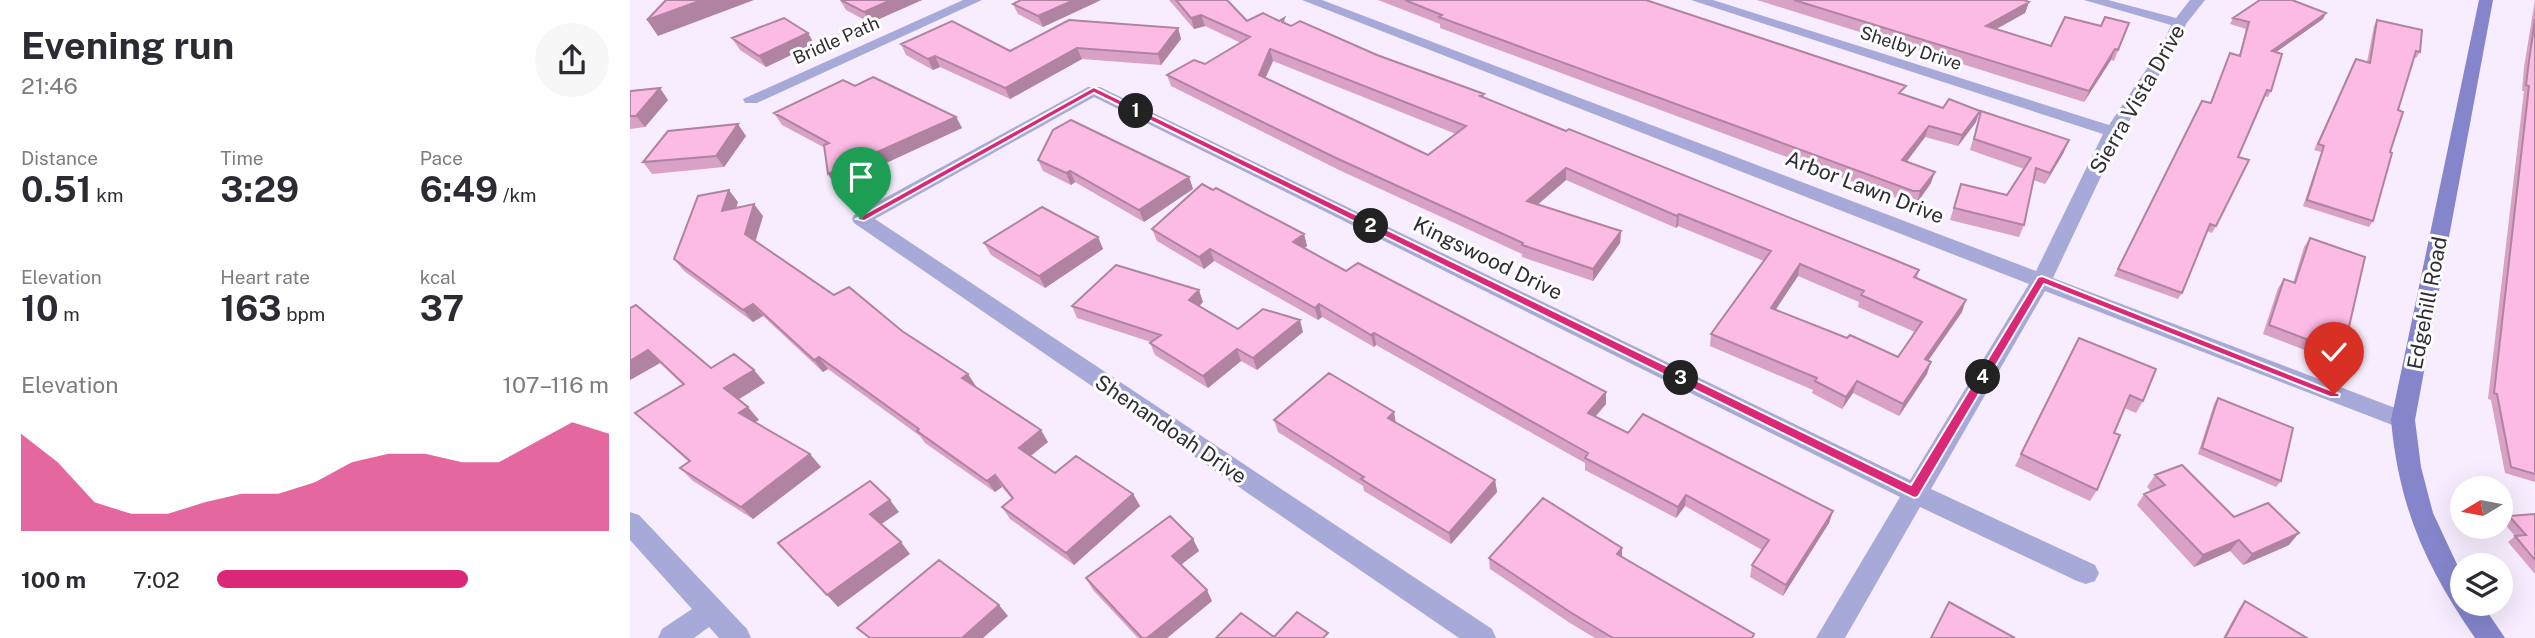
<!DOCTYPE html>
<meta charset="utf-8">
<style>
:root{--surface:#fff;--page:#f7f7f7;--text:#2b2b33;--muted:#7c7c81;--accent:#db2777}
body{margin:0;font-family:"Public Sans",sans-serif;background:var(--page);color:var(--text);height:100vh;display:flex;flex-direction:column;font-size:26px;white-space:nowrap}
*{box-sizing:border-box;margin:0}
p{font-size:23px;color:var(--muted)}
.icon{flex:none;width:38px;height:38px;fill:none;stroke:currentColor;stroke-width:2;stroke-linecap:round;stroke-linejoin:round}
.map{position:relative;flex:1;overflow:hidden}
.panel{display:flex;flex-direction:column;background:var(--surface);width:630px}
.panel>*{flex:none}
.needle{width:46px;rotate:260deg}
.buttons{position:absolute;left:1820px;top:476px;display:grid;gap:14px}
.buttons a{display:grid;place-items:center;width:63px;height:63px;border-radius:50%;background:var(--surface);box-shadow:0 7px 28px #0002;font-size:35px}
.pin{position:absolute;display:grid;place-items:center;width:60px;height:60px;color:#fff;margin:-72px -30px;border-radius:50% 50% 50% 0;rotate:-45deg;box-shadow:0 0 7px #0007}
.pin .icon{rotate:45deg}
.km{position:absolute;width:35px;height:35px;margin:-18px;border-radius:50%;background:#222;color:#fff;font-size:19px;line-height:35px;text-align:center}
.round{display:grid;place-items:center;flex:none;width:74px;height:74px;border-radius:37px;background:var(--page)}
.head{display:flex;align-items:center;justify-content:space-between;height:119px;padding:0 21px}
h1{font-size:38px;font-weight:700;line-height:52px}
.metrics{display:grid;grid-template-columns:repeat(3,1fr);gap:10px;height:119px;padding:7px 21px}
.metrics div{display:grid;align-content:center}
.metrics b{font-size:35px;font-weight:700}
.metrics small{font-size:19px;font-weight:400}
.metrics p{font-size:19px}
.chart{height:196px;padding:14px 21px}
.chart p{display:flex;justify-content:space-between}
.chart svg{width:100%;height:126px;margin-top:7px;fill:var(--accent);opacity:.7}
ul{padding:0 21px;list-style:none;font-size:23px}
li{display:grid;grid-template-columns:112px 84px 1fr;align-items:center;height:52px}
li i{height:18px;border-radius:9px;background:var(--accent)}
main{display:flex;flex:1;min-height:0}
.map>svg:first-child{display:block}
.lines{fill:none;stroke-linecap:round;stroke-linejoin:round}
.street{fill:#a7a9d9;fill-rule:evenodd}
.secondary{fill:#8485ca;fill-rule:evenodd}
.wall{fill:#d9a1c5;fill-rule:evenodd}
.shaded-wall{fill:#b083a0}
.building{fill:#fcbbe5;stroke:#b083a0;stroke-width:2;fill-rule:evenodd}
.route{fill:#db2777;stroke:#fff;stroke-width:2}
.labels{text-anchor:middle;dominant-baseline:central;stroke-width:6;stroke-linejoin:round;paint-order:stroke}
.far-street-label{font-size:18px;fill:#302c34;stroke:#fefefe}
.street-label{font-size:21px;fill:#302c34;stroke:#fefefe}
</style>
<main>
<section class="panel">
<div class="head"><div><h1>Evening run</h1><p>21:46</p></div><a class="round"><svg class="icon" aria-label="share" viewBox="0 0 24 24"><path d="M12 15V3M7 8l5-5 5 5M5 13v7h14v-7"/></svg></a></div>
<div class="metrics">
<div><p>Distance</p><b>0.51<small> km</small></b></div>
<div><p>Time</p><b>3:29</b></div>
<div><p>Pace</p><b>6:49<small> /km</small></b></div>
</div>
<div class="metrics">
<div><p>Elevation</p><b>10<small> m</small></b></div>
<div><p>Heart rate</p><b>163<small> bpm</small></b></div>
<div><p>kcal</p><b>37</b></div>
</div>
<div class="chart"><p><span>Elevation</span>107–116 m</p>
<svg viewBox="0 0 160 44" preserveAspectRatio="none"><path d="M0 44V10L10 20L20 34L30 38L40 38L50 34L60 31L70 31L80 27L90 20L100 17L110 17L120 20L130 20L140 13L150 6L160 10V44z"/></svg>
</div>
<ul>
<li><b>100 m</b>7:02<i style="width:64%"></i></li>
</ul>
</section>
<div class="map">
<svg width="1905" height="638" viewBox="0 0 1905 638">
<rect width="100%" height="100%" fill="#f7edfe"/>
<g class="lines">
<path class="street" d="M 333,0 L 352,0 L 127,103 L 115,103 L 113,99 Z
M 672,0 L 692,0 L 1406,271 L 1473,134 L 1061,0 L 1083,0 L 1479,125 L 1532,46 L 1541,25 L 1454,0 L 1478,0 L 1546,18 L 1560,0 L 1575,0 L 1556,24 L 1548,46 L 1492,132 L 1423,278 L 1781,414 L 1785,420 L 1781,426 L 1773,429 L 1765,426 L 1415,291 L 1301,489 L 1465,565 L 1469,573 L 1465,581 L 1456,584 L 1447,581 L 1290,507 L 1215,638 L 1186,638 L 1270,497 L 464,97 L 245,219 L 862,629 L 866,638 L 829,638 L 224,223 L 222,219 L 224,215 L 458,87 L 470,87 L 1280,480 L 1399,284 Z
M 0,512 L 9,515 L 117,629 L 121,638 L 89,638 L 79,627 L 64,638 L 28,638 L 32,629 L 62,609 L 0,540 Z"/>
<path class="secondary" d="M 1849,0 L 1863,0 L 1785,420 L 1791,467 L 1803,513 L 1832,575 L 1832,604 L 1852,604 L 1875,638 L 1845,638 C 1796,567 1769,508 1761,420 Z"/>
</g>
<path class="wall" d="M 210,0 L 292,0 L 240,23 L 216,10 Z
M 471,0 L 413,27 L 388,14 L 383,4 Z
M 539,0 L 597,0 L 617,21 L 649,21 L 654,18 L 655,23 L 661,26 L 747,55 L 854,94 L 854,98 L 936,131 L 1289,270 L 1287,278 L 1332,312 L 1298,361 L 1297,374 L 1269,416 L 1223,393 L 1212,409 L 1182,393 L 1183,390 L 1080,346 L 1081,334 L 1134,261 L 1048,226 L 1046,228 L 936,180 L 908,204 L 991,231 L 990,243 L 963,281 L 892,257 L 892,254 L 709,170 L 541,86 L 537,75 L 575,64 L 611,43 L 575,26 L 564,29 ZM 643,61 L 826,134 L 798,155 L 635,78 ZM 1168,276 L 1229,302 L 1228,307 L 1285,332 L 1268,357 L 1145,310 Z
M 748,0 L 1016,0 L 1346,122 L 1328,146 L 1295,137 L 1277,161 L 1301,183 L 1287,203 L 1280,203 L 810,28 L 810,24 Z
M 1127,0 L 1394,0 L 1399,2 L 1395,13 L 1366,29 L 1421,46 L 1471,26 L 1499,23 L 1484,61 L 1481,60 L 1454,102 Z
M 1905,0 L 1905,482 L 1875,473 L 1861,400 L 1858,399 L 1894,91 L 1892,91 L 1894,67 Z
M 1603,18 L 1693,19 L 1646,52 L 1641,91 L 1638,97 L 1634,96 L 1608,157 L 1586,226 L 1582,233 L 1577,231 L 1552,293 L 1548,299 L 1484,276 L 1572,101 L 1580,103 L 1600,53 L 1609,56 L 1616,29 L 1600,24 Z
M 1747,20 L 1790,52 L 1786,58 L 1784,57 L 1768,110 L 1743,221 L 1739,227 L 1673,206 L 1691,152 L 1684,150 L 1726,59 L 1737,62 L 1744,26 Z
M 548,28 L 551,39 L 531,65 L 452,59 L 380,99 L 310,67 L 303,70 L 276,55 L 271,44 L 380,51 Z
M 178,33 L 184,44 L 136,67 L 110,50 L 102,38 Z
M 225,86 L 326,117 L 332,128 L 206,186 L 198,174 L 195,148 L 152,125 L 144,113 Z
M 0,92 L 38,100 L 15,127 L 0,129 Z
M 1351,111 L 1434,152 L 1415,184 L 1403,180 L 1394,225 L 1389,237 L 1320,220 L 1331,184 L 1377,195 L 1394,169 L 1340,150 Z
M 116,136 L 94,167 L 22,174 L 13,162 Z
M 408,160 L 559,177 L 563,189 L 514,222 L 445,182 L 441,185 L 413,171 Z
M 108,202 L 106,208 L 133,216 L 125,241 L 204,295 L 272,331 L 418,442 L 401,456 L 425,473 L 503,494 L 510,506 L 444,565 L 380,519 L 372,507 L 382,499 L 372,487 L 365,492 L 295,443 L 290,436 L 198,369 L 193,372 L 133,316 L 123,322 L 54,271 L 44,259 Z
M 522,229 L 674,234 L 677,246 L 674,248 L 716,271 L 976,392 L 976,404 L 965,417 L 998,433 L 1203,511 L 1199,523 L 1153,596 L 1120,577 L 1122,565 L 1132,550 L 1055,506 L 1046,518 L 955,470 L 955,463 L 746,345 L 744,347 L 692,317 L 688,320 L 584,261 L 574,269 L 527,241 Z
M 468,237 L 473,249 L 415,288 L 361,255 L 354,243 Z
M 1680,238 L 1713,353 L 1706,362 L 1633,334 L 1648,288 L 1654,279 L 1663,283 L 1674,247 Z
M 573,302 L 569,306 L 608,329 L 673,332 L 627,370 L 611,361 L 578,388 L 525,355 L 520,343 L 521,342 L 447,318 L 442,306 Z
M 0,308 L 81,368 L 135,383 L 108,399 L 129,420 L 125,422 L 191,467 L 123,519 L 63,481 L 50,468 L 59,462 L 5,413 L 53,385 L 30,363 L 0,380 Z
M 1449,338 L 1513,401 L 1506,413 L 1494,408 L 1484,433 L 1467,490 L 1460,501 L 1385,466 Z
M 1588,398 L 1651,481 L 1646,487 L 1568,454 L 1584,404 Z
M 644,420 L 766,423 L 865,480 L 867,492 L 821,544 L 734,491 L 733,486 L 648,432 Z
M 1525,475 L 1604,517 L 1659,545 L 1613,565 L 1600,551 L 1564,567 L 1507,505 L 1514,494 L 1521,491 L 1517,487 Z
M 1905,514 L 1905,574 L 1878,542 L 1885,536 L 1873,522 L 1879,516 Z
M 563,539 L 569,551 L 551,564 L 582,601 L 537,638 L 508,638 L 463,590 L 456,578 Z
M 992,548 L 992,557 L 1124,634 L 1123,638 L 965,638 L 940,623 L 860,569 L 859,558 Z
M 1615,601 L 1677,638 L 1593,638 L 1610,607 Z"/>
<path class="shaded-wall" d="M 72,0 L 124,0 L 28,36 L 17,20 Z
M 261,0 L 292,0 L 240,23 L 234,12 Z
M 444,0 L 471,0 L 413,27 L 408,16 Z
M 1399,2 L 1395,13 L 1352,37 L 1356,26 Z
M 1696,13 L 1693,19 L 1639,57 L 1642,51 Z
M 571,15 L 575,26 L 564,29 L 561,18 Z
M 548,28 L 551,39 L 531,65 L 528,54 Z
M 178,33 L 184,44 L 136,67 L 129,56 Z
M 447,48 L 452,59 L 380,99 L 375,88 Z
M 640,49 L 643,61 L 632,86 L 629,75 Z
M 1485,49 L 1481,60 L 1454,102 L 1459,91 Z
M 305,56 L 310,67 L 303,70 L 298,59 Z
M 30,88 L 38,100 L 15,127 L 6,116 Z
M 1350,111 L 1346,122 L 1328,146 L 1332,135 Z
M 326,117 L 332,128 L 206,186 L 198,174 Z
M 108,124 L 116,136 L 94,167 L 86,156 Z
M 1299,126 L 1295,137 L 1269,172 L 1272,160 Z
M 1439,140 L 1434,152 L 1415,184 L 1420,173 Z
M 936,168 L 936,180 L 898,213 L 897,201 Z
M 440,171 L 445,182 L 441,185 L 436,173 Z
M 1305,172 L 1301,183 L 1287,203 L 1290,191 Z
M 559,177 L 563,189 L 514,222 L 509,210 Z
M 99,190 L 108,202 L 101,222 L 92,211 Z
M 124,204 L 133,216 L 124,246 L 115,234 Z
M 1049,214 L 1048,226 L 1046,228 L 1047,216 Z
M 991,231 L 990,243 L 963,281 L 963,269 Z
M 674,234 L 677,246 L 666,254 L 663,242 Z
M 468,237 L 473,249 L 415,288 L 409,276 Z
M 580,249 L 584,261 L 574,269 L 569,257 Z
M 1170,264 L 1168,276 L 1139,320 L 1141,308 Z
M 569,290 L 573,302 L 564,312 L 559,300 Z
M 1336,300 L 1332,312 L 1291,371 L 1295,359 Z
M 123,304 L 133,316 L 123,322 L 113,310 Z
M 689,304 L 692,317 L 688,320 L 685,308 Z
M 670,320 L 673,332 L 627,370 L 623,358 Z
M 744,333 L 746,345 L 744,347 L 741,335 Z
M 607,349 L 611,361 L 578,388 L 573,376 Z
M 18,350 L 30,363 L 0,380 L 0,361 Z
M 189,357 L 198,369 L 193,372 L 184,360 Z
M 1301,362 L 1297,374 L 1269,416 L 1273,404 Z
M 124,370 L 135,383 L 106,401 L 94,388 Z
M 338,374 L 346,386 L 340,390 L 332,378 Z
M 1227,381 L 1223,393 L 1212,409 L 1216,397 Z
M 976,392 L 976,404 L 958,425 L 958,413 Z
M 118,407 L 129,420 L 120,425 L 109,413 Z
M 764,412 L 766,424 L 758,418 Z
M 411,430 L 418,442 L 396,459 L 389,448 Z
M 180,454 L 191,467 L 123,519 L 111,507 Z
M 365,475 L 372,487 L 365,492 L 357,481 Z
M 865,480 L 867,492 L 821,544 L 819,533 Z
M 503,494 L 510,506 L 444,565 L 436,553 Z
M 1056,495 L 1055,506 L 1046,518 L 1048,507 Z
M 260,500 L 269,512 L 250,525 L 240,514 Z
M 1203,511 L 1199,523 L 1153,596 L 1156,585 Z
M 1669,533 L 1659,545 L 1613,565 L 1622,554 Z
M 563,539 L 569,551 L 548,567 L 542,556 Z
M 1609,540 L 1600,551 L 1564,567 L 1573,555 Z
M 271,542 L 280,554 L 208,607 L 197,595 Z
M 992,548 L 992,559 L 987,554 Z
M 577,590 L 582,601 L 537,638 L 517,638 Z
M 369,605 L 378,616 L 353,638 L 332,638 Z"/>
<path class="building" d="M 36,0 L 72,0 L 17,20 Z
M 211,0 L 261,0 L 234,12 Z
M 391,0 L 444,0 L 408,16 L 383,4 Z
M 546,0 L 597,0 L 617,21 L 633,13 L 649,21 L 654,18 L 652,22 L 661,26 L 670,21 L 747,55 L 854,94 L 850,96 L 936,131 L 939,129 L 1260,258 L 1289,270 L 1284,277 L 1336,300 L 1295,359 L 1301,362 L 1273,404 L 1227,381 L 1216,397 L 1185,381 L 1187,378 L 1081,334 L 1141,251 L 1049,214 L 1047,216 L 936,168 L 897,201 L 991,231 L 963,269 L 892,245 L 893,243 L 706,158 L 537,75 L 564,60 L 575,64 L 620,37 L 571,15 L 561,18 ZM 640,49 L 836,126 L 798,155 L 629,75 ZM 1170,264 L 1234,291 L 1231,295 L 1292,322 L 1268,357 L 1220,335 L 1217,338 L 1141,308 Z
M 775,0 L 1016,0 L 1276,86 L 1269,93 L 1313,108 L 1319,99 L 1350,111 L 1332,135 L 1299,126 L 1272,160 L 1305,172 L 1290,191 L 1283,191 L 809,17 L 812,15 Z
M 1164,0 L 1394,0 L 1399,2 L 1356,26 L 1421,46 L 1435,17 L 1471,26 L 1475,17 L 1499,23 L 1488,50 L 1485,49 L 1459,91 Z
M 1630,0 L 1662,0 L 1696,13 L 1642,51 L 1652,54 L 1641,91 L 1637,90 L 1608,157 L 1619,160 L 1586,226 L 1580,224 L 1552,293 L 1488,269 L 1572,101 L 1581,103 L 1600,53 L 1610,56 L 1619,22 L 1603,18 Z
M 154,18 L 178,33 L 129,56 L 102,38 Z
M 1905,19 L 1905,474 L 1881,467 L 1867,394 L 1864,393 L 1899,86 L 1896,85 L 1899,61 Z
M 439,20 L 548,28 L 528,54 L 447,48 L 375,88 L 305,56 L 298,59 L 271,44 L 322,21 L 380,51 Z
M 1747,20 L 1792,30 L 1790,52 L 1786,51 L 1768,110 L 1773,112 L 1760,152 L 1762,153 L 1743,221 L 1677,200 L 1694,146 L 1688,144 L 1726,59 L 1740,63 Z
M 243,77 L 326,117 L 198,174 L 194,145 L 199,143 L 144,113 L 213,80 L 225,86 Z
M 30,88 L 6,116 L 0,116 L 0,92 L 1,91 Z
M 1351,111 L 1439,140 L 1420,173 L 1406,168 L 1394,225 L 1324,208 L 1331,184 L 1377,195 L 1401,158 L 1344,139 Z
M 441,120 L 559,177 L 509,210 L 440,171 L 436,173 L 408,160 L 423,130 Z
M 108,124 L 86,156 L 13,162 L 38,131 Z
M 572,184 L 583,190 L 586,188 L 674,234 L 663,242 L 716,271 L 728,263 L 976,392 L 958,413 L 998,433 L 1013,414 L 1203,511 L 1156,585 L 1122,565 L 1139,540 L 1056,495 L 1048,507 L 955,458 L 958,453 L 744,333 L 741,335 L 689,304 L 685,308 L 580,249 L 569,257 L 522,229 Z
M 99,190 L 92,211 L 124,204 L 115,234 L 204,295 L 219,287 L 272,331 L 338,374 L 332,378 L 411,430 L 389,448 L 425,473 L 446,456 L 503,494 L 436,553 L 372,507 L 383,498 L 365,475 L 357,481 L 287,431 L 289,429 L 189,357 L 184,360 L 123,304 L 113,310 L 44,259 L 68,196 Z
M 412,207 L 468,237 L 409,276 L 354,243 Z
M 1680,238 L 1735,257 L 1713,353 L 1639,325 L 1654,279 L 1665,283 Z
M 486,265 L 569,290 L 559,300 L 608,329 L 633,309 L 670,320 L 623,358 L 607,349 L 573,376 L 520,343 L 531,335 L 442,306 Z
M 6,305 L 81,368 L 104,354 L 124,370 L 94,388 L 118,407 L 109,413 L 180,454 L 111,507 L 50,468 L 60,461 L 5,413 L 54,384 L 18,350 L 0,361 L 0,308 Z
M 1449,338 L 1526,369 L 1513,401 L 1500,395 L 1484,433 L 1490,435 L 1467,490 L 1391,454 Z
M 699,373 L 764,412 L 758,418 L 865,480 L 819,533 L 731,479 L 734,477 L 644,420 Z
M 1588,398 L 1663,428 L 1651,481 L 1572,448 Z
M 1552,465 L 1604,517 L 1638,503 L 1669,533 L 1622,554 L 1609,540 L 1573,555 L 1514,494 L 1535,485 L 1525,475 Z
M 240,481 L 260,500 L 240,514 L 271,542 L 197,595 L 148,543 Z
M 913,498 L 992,548 L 987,554 L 1124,634 L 1122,638 L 983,638 L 940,612 L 859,558 Z
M 1905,514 L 1905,560 L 1885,536 L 1896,535 L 1879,516 Z
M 540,516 L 563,539 L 542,556 L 577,590 L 517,638 L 512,638 L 456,578 Z
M 309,560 L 369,605 L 332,638 L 240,638 L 227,628 Z
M 1615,601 L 1677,638 L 1595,638 Z
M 1319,602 L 1385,638 L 1301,638 Z
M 667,612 L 698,633 L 693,638 L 586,638 L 611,613 L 644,637 Z"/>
<path class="route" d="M 464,87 L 1281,485 L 1408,277 L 1412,276 L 1710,394 L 1709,397 L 1700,397 L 1414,284 L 1288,497 L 1284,498 L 464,93 L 234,221 L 226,219 Z"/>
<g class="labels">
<g class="far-street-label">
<text transform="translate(206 40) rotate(-24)">Bridle Path</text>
<text transform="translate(1281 48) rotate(18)">Shelby Drive</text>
</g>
<g class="street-label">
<text transform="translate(1507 99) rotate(-60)">Sierra Vista Drive</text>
<text transform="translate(1235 187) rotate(21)">Arbor Lawn Drive</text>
<text transform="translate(858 258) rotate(26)">Kingswood Drive</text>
<text transform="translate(1797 303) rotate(-79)">Edgehill Road</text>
<text transform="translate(541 429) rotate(34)">Shenandoah Drive</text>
</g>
</g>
</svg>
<div class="buttons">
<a><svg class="needle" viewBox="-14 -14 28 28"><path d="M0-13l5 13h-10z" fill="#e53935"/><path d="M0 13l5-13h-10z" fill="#7c7c81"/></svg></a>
<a><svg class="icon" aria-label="layers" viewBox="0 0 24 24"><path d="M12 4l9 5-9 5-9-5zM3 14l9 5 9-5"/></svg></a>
</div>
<div class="pin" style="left:231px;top:219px;background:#1e9e55"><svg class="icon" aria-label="arrive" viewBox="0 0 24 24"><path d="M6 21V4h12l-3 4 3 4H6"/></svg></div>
<div class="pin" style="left:1704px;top:394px;background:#d93025"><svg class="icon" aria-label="check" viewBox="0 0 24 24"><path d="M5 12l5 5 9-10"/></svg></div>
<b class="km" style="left:506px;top:111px">1</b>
<b class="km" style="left:741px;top:226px">2</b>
<b class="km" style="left:1051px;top:378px">3</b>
<b class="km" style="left:1353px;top:377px">4</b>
</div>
</main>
